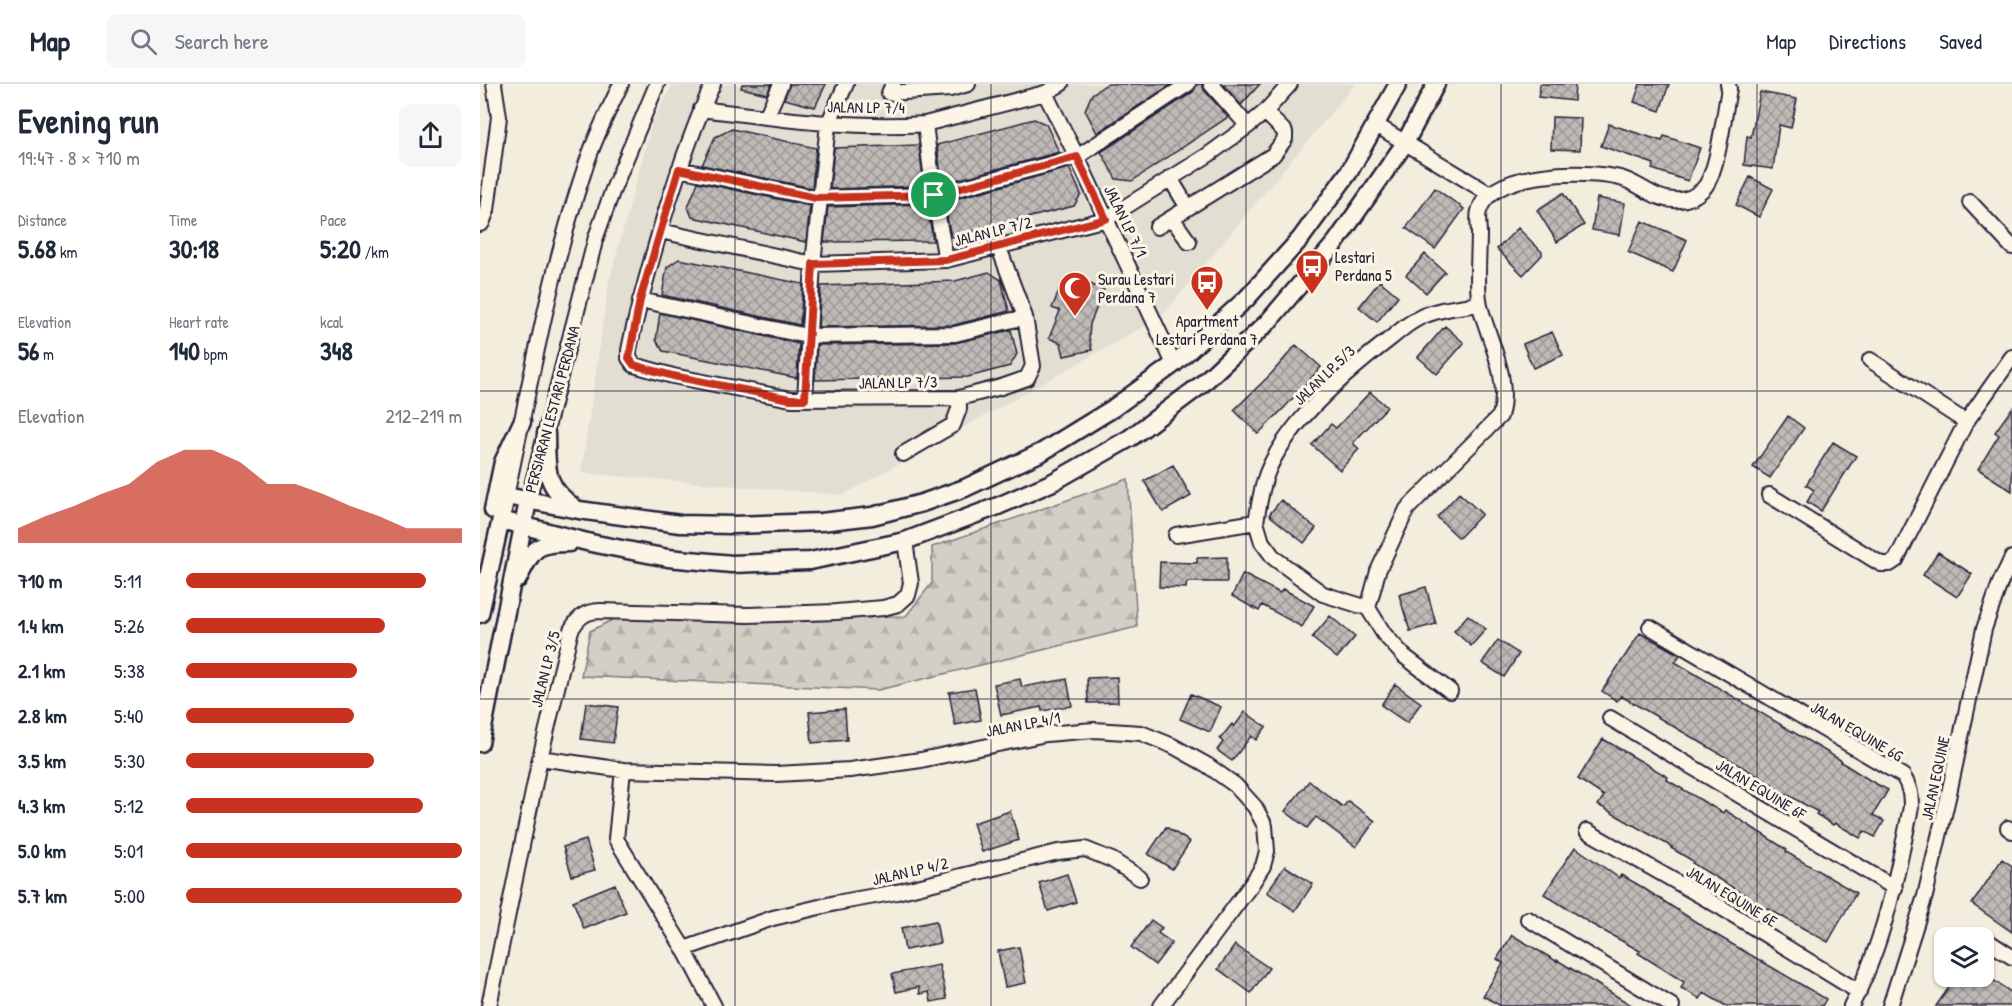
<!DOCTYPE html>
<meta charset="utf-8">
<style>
:root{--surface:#fff;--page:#f6f6f7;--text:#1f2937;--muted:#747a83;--line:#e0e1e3;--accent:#c8321e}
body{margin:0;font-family:"Patrick Hand",sans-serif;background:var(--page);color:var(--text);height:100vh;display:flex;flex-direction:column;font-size:22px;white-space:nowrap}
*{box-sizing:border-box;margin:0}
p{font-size:20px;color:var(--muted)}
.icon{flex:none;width:33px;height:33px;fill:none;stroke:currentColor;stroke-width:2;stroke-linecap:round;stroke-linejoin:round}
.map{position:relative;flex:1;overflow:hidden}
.drawer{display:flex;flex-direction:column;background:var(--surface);width:480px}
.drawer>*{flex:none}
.tools{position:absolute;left:1454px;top:843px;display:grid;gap:12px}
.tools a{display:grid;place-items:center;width:60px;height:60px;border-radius:12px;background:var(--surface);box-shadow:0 2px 4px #0004;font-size:30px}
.pin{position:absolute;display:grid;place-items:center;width:51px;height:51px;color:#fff;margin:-26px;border:3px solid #fff;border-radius:50%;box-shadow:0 2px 6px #0007}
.round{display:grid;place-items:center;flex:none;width:63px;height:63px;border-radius:12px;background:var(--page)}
.head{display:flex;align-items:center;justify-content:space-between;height:102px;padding:0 18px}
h1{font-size:33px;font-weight:700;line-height:45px}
.figures{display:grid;grid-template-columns:repeat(3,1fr);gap:9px;height:102px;padding:6px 18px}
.figures div{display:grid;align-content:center}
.figures b{font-size:26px;font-weight:700}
.figures small{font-size:16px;font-weight:400}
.figures p{font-size:16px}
.chart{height:168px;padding:12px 18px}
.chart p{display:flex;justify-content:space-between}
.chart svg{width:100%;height:108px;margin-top:6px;fill:var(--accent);opacity:.7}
ul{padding:0 18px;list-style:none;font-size:20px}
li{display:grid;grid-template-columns:96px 72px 1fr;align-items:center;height:45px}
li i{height:15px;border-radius:8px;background:var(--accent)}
header{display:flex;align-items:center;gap:36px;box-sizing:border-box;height:84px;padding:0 30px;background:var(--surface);border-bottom:2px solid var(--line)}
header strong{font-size:28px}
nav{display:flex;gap:33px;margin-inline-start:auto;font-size:21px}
.search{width:420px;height:54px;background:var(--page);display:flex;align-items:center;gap:15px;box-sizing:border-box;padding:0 21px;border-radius:12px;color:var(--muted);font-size:22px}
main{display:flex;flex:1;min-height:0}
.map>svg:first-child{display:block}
.built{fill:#e3ded2}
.forest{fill:url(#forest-firs);stroke:#7b7880;stroke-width:1.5}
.building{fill:url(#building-cross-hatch);stroke:#22223b;stroke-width:1.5}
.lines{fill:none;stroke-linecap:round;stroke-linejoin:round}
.minor-casing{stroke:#22223b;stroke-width:18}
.major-casing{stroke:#22223b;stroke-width:21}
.minor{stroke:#fcf5e5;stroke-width:14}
.major{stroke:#fcf5e5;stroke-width:16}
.route-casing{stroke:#fff;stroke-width:12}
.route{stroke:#c8321e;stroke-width:8}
.grid{fill:none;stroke:#22223b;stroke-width:1.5;stroke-opacity:0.55}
.labels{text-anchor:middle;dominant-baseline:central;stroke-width:6;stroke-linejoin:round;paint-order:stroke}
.street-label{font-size:16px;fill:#22223b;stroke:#fcf5e5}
.poi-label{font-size:16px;fill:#22223b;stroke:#fcf5e5;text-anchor:start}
</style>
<header>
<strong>Map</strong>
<div class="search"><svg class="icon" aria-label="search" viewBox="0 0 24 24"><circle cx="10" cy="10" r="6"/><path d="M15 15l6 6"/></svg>Search here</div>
<nav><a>Map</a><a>Directions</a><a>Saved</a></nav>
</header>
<main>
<section class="drawer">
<div class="head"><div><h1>Evening run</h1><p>19:47 · 8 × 710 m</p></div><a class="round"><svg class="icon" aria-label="share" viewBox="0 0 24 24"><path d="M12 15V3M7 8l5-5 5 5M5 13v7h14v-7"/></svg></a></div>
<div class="figures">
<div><p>Distance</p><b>5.68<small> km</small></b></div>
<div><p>Time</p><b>30:18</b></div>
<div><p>Pace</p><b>5:20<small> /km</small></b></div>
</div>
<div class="figures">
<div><p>Elevation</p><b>56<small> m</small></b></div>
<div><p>Heart rate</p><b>140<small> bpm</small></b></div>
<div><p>kcal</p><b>348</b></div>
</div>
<div class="chart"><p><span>Elevation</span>212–219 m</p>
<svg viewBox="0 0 160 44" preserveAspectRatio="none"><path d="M0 44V38L10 33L20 29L30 24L40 20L50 11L60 6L70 6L80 11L90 20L100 20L110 24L120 29L130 33L140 38L150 38L160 38V44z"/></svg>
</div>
<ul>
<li><b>710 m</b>5:11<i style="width:87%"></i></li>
<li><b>1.4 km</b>5:26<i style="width:72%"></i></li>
<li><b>2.1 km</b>5:38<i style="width:62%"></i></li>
<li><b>2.8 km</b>5:40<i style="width:61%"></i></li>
<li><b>3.5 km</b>5:30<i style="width:68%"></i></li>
<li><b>4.3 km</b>5:12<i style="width:86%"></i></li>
<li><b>5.0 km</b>5:01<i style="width:100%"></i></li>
<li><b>5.7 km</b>5:00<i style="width:100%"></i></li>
</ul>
</section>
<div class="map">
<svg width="1532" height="922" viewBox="0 0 1532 922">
<defs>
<pattern id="forest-firs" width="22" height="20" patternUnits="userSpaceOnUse" patternTransform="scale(1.5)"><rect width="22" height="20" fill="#d4cfc6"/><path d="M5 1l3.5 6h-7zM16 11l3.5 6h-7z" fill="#b6b1ab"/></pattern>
<pattern id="building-cross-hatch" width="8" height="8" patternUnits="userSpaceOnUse" patternTransform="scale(1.5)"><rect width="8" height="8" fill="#bfbab6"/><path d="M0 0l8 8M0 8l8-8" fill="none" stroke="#9b9795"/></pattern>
</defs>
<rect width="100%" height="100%" fill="#f3edde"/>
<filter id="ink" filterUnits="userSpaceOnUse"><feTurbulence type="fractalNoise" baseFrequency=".0167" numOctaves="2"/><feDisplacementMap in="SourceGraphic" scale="12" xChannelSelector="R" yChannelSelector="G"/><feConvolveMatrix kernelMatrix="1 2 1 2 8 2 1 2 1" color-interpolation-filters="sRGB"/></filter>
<g filter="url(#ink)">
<path class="built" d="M 193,0 L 875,0 L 681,233 L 363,411 L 101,389 L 129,198 L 172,39 Z"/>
<path class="forest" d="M 648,395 L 657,543 L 398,606 L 101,592 L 110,547 L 138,533 L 426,532 L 452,499 L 452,463 Z"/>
<path class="building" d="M 262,0 L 291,0 L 287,10 L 261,4 Z
M 310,0 L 346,0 L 335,23 L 304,15 Z
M 627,0 L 692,0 L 617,49 L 605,26 L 612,10 Z
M 717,0 L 722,0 L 724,6 L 748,33 L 652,97 L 636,95 L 621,68 L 713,8 Z
M 743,0 L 780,0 L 761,21 Z
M 1060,0 L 1095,0 L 1094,17 L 1058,13 Z
M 1160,0 L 1189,0 L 1180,27 L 1154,18 Z
M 1280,8 L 1317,15 L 1311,44 L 1299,41 L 1293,85 L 1264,81 L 1267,52 L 1271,53 Z
M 1072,33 L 1101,34 L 1100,66 L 1071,65 Z
M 554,35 L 566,40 L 579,68 L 462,100 L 457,61 Z
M 1129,40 L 1182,57 L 1184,52 L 1220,64 L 1208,97 L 1172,85 L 1174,80 L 1121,62 Z
M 252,45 L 336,64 L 332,104 L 222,81 L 235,53 Z
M 439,61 L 444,102 L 350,105 L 354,64 Z
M 589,84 L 601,110 L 594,122 L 471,153 L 464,118 Z
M 1270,93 L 1293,105 L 1279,133 L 1256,121 Z
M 218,98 L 330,122 L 326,158 L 212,133 L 208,123 Z
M 955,104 L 984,125 L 955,165 L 926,144 Z
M 1083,109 L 1104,141 L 1077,158 L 1057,126 Z
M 1117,114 L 1145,119 L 1140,151 L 1112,146 Z
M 447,120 L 453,157 L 344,158 L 348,123 Z
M 1162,137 L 1207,156 L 1193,188 L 1148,168 Z
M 1038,144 L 1062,168 L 1062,171 L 1043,191 L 1017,165 Z
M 945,170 L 965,188 L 946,209 L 926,191 Z
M 199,175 L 323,200 L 320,241 L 182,211 L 187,183 Z
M 509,188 L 521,196 L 529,227 L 474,241 L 338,243 L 341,202 L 475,197 Z
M 594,193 L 624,206 L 610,240 L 609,253 L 612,266 L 584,272 L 581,259 L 569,254 L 580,227 L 572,224 L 582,199 L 589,202 Z
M 900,197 L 918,212 L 897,238 L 879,223 Z
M 180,229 L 319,260 L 317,294 L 183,267 L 176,256 Z
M 965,242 L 984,259 L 957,290 L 938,273 Z
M 531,246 L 537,270 L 530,282 L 488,293 L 335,296 L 337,261 L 475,259 Z
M 1072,248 L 1083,271 L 1053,284 L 1043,260 Z
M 816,261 L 841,283 L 805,323 L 778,350 L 754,326 L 791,290 Z
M 890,308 L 907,323 L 873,359 L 879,365 L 860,386 L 832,361 L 851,340 L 856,344 Z
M 1532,324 L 1532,407 L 1498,385 L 1519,351 L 1515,348 Z
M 1308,332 L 1324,344 L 1290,394 L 1273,383 Z
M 1353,358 L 1376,372 L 1341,427 L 1327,418 L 1334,406 L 1326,401 Z
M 693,381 L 711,412 L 683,428 L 664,397 Z
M 979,409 L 1002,430 L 979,454 L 957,433 Z
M 801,416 L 836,444 L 824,459 L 789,431 Z
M 1458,468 L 1492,490 L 1477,513 L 1443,491 Z
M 747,473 L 747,498 L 707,498 L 706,504 L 679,503 L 680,478 L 717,479 L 717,474 Z
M 763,490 L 800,509 L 803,505 L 834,522 L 822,543 L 782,521 L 779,527 L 752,512 Z
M 946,503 L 956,540 L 930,547 L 919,511 Z
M 988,531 L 1006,545 L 991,562 L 974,547 Z
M 850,532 L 875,553 L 857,574 L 832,554 Z
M 1160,549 L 1200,571 L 1195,578 L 1362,677 L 1361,678 L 1391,697 L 1408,706 L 1393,731 L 1404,737 L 1395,753 L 1384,747 L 1380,754 L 1355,739 L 1353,741 L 1336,730 L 1338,728 L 1292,702 L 1293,701 L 1174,631 L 1141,612 L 1137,617 L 1122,607 Z
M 1018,556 L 1039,570 L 1024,593 L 1002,579 Z
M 637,593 L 638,618 L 608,619 L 607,594 Z
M 540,595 L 542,603 L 587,595 L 592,622 L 562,627 L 561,623 L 521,631 L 514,600 Z
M 915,600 L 941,619 L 927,639 L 901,621 Z
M 495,604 L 501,636 L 475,641 L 469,608 Z
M 711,610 L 741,623 L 730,648 L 700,635 Z
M 106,619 L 138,623 L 133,659 L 101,655 Z
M 365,625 L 367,656 L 332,659 L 329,628 Z
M 765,628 L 786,643 L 776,656 L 771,652 L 752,677 L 737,666 L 743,658 L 740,655 L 752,640 L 754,643 Z
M 1123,655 L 1188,693 L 1187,696 L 1243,729 L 1245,726 L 1307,766 L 1306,768 L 1376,809 L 1348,858 L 1281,821 L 1212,779 L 1213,777 L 1191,764 L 1192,763 L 1118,721 L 1124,712 L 1098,695 Z
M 829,697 L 863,723 L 868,717 L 895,737 L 876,763 L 836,733 L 827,744 L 805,727 Z
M 530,727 L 539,756 L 502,768 L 493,739 Z
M 686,743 L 710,758 L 692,785 L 668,770 Z
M 106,756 L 115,786 L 92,792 L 83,763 Z
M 1095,763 L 1139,794 L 1141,791 L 1157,800 L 1233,849 L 1346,915 L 1342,922 L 1246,922 L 1224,909 L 1220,915 L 1201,904 L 1204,898 L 1158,869 L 1160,867 L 1113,841 L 1064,810 Z
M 1522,775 L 1532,782 L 1532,848 L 1492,820 Z
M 805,782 L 833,800 L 815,827 L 787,808 Z
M 587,790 L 596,818 L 568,827 L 559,799 Z
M 135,800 L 146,828 L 104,845 L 93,817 Z
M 671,836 L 682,844 L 678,849 L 692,859 L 675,881 L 651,863 Z
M 456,837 L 460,859 L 425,866 L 421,844 Z
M 1032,851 L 1076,877 L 1077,876 L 1153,922 L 1021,922 L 1003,912 L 1023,879 L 1017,875 Z
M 755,861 L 789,884 L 771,909 L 738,885 Z
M 539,863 L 546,899 L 525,903 L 518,867 Z
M 459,881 L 467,915 L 451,918 L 449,908 L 440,910 L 439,903 L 416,908 L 412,890 Z
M 1477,892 L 1507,892 L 1532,909 L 1532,922 L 1456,922 Z"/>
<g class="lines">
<defs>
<path id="minor" d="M 233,0 C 213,43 198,88 184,133 C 171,177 158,221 149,266 L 149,274 L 154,281 L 193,292 L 311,315 L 479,314 L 521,303 L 547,294 L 553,282 L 545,233 L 519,164
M 413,0 L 409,9 L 470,5 L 488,0
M 731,0 L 768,42
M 565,9 L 597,73 L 694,280
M 221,25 C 295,34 370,45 445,40 L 565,9 L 581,0
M 286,33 L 301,0
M 445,40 L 454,111 L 466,176
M 896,41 L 1008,109
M 199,85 L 336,114 L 454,111 L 597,73 L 708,0
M 690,94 L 708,124
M 1490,118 L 1532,163
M 692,134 L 709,158
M 0,140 L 2,139 L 7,126 L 19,33 L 14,0
M 677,143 L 793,71 L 805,55 L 805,48 L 785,28
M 180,147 L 333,180 L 466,176 L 626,135 L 728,71 L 768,42 L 785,28 L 810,0
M 160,216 L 327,252 L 475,250 L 545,233
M 1390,276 L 1486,338
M 325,315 L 333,180 L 348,40 L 366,0
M 423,370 L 473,341 L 479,325 L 479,314
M 1289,411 L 1401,480 L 1410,480 L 1416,476 L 1486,338 L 1532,273
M 26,412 C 50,302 69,190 105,84 C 114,55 128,27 141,0
M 48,417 L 116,153 L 132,108 L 177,0
M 776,438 L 782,458 L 794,474 L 843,510 L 888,524 L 904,550 L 924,572 L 970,607
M 696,451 L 776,438 C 779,421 781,405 787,389 C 807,338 868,287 911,254 C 919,248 927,240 937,235 C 955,225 979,223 999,220
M 888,524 L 898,487 L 927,425 L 1020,332 C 1031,295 1009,257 1000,222 C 996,205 999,168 999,149 C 999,143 997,133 999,127 C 1010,86 1107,86 1140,94 C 1158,98 1174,116 1194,116 C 1205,117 1215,113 1223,105 C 1238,90 1244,29 1249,5 L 1248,0
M 1170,543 L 1423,692 C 1430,703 1431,711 1431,723 C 1417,791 1404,860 1371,922
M 1130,634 L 1415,804
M 60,674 L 143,686 L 296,690 L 370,686 L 441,676 L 566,650 L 614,646 L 661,649 L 693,662 L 727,681 L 755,701 L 775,723 L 785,742 L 787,767 L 783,782 L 771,801 L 681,922
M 143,686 L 136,755 L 204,865 L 234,922
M 1528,744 L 1532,747
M 1107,747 L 1242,824 L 1379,908
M 1048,835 L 1192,922
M 1503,854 L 1532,873
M 204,865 L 293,834 L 356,819 L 417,808 L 578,768 L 605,765 L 632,776 L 660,794
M 9,922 L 60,674 L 91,546 C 98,534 105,527 120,527 L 268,531 L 356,528 L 403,524 L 418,520 L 428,511 L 431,499 L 425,457
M 1410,922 L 1445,812 L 1468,714 L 1504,545 L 1520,499 L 1532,474"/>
<path id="major" d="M 66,349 C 67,385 63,401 95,424
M 13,426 L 23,378 L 42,338
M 21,436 L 111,459 L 188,474 L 252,480 L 330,477 L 425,457 L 518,422 L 573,398 L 650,354 L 721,301 L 788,238 L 856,158 L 925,59 L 956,0
M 38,495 C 53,465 54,459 89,459
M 0,530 L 26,412 L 99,426 L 200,440 L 253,441 L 341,438 L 392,432 L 442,419 L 485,404 L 562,368 L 632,325 L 694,280 L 767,214 L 821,154 L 869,88 L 918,0
M 0,659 L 48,417"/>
</defs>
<use href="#minor" class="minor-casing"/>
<use href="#major" class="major-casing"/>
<use href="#minor" class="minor"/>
<use href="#major" class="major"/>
</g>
</g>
<g class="lines" filter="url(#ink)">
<defs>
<path id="route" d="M 597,73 L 626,135 L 466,176 L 333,180 L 325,315 L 310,315 L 193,292 L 154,281 L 149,274 L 160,216 L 199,85 L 336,114 L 454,111 Z"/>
</defs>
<use href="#route" class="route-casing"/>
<use href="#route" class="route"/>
</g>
<path class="grid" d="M 255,0 L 255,922M 511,0 L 511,922M 766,0 L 766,922M 1021,0 L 1021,922M 1277,0 L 1277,922M 0,307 L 1532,307M 0,615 L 1532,615"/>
<defs>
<symbol id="bus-pin" viewBox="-11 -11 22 30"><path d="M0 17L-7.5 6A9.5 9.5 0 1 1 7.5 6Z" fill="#c8321e" stroke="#fcf5e5"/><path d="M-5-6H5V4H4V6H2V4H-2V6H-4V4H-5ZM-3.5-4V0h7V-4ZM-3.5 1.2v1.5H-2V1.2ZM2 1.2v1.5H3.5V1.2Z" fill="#fff"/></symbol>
<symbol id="mosque-pin" viewBox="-11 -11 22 30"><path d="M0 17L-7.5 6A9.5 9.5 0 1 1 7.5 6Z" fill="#c8321e" stroke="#fcf5e5"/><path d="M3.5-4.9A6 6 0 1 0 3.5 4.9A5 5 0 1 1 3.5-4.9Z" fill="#fff"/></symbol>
</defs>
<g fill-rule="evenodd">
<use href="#bus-pin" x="813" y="163" width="38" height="52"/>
<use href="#bus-pin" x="708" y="179" width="38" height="52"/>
<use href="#mosque-pin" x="576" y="185" width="38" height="52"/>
</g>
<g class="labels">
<g class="street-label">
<text transform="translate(386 23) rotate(1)">JALAN LP 7/4</text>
<text transform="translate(646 137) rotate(64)">JALAN LP 7/1</text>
<text transform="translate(513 147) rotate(-14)">JALAN LP 7/2</text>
<text transform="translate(844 291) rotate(-44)">JALAN LP 5/3</text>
<text transform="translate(418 298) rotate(-1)">JALAN LP 7/3</text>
<text transform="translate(72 325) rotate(-75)">PERSIARAN LESTARI PERDANA</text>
<text transform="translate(65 585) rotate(-76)">JALAN LP 3/5</text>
<text transform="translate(543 640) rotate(-11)">JALAN LP 4/1</text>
<text transform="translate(1377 647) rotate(30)">JALAN EQUINE 6G</text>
<text transform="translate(1455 694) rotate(-78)">JALAN EQUINE</text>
<text transform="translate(1281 705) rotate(31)">JALAN EQUINE 6F</text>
<text transform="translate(430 787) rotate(-13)">JALAN LP 4/2</text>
<text transform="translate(1252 812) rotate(31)">JALAN EQUINE 6E</text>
</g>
<g class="poi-label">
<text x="855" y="173">Lestari<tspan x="855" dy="18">Perdana 5</tspan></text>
<text x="618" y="195">Surau Lestari<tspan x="618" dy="18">Perdana 7</tspan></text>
<text x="727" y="237" text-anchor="middle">Apartment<tspan x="727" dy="18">Lestari Perdana 7</tspan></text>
</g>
</g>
</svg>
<div class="tools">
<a><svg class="icon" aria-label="layers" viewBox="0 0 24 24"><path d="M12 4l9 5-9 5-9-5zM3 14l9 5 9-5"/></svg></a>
</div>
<div class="pin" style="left:454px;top:111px;background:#1e9e55"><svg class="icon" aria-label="arrive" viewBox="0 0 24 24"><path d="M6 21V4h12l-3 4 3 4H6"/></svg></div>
</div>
</main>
